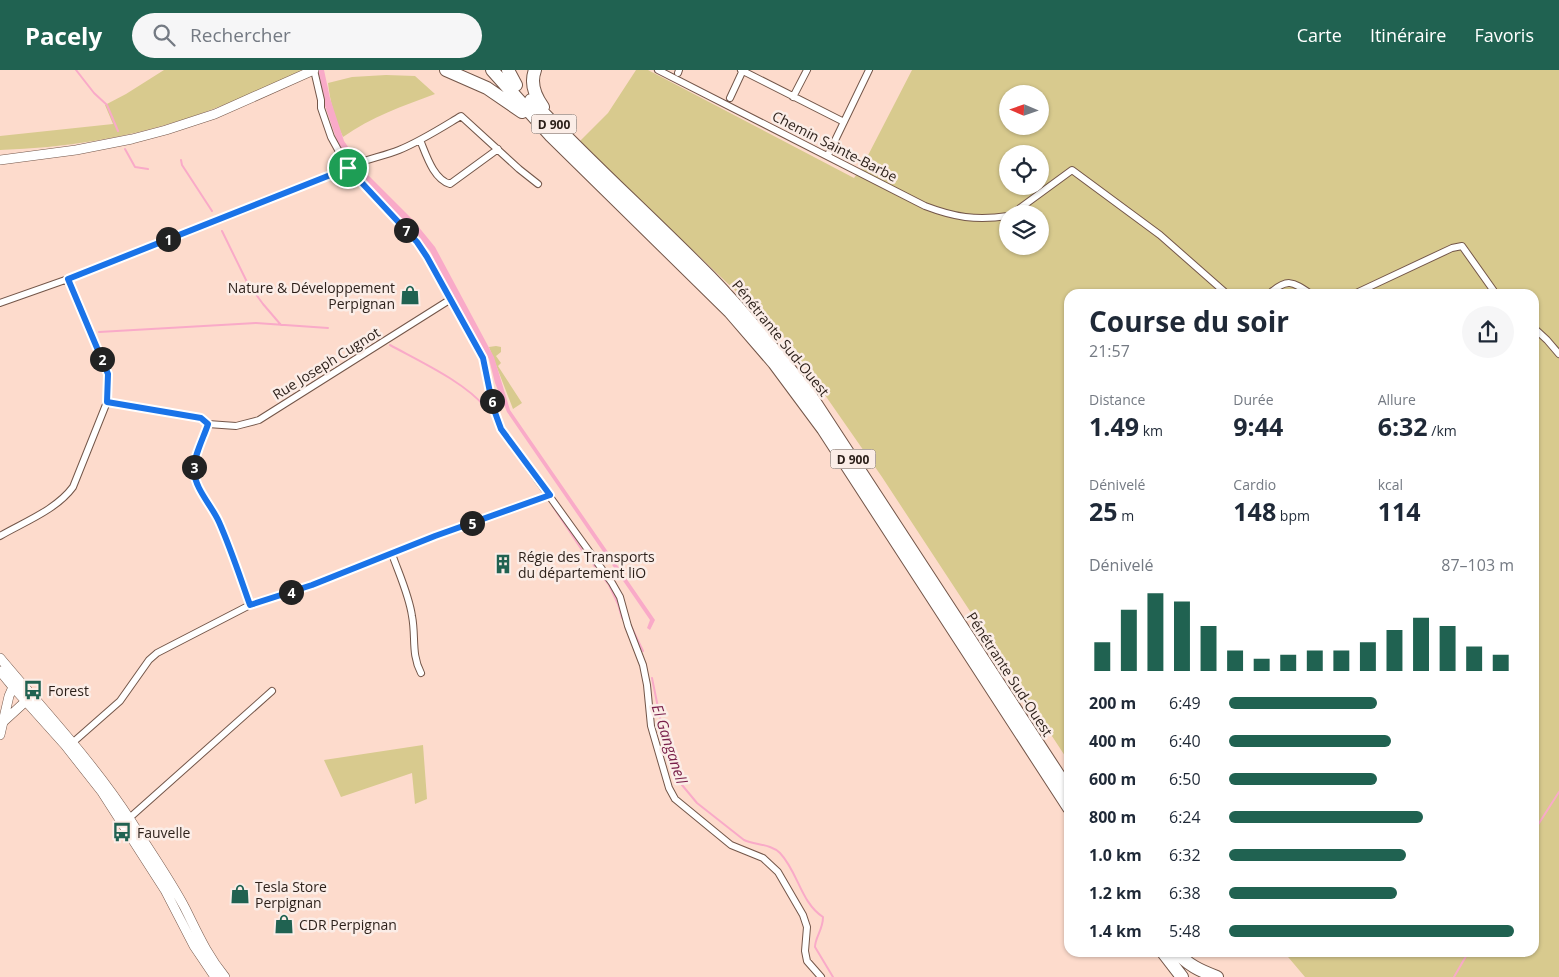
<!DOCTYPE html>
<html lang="fr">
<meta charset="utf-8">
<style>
:root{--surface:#fff;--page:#f6f6f7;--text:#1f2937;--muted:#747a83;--accent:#206251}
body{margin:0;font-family:"Open Sans",sans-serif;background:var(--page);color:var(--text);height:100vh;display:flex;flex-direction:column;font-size:19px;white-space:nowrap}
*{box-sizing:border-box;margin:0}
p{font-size:16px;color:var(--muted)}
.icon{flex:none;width:28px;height:28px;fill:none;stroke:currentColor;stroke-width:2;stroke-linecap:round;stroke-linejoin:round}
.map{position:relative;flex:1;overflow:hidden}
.side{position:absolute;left:1064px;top:219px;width:475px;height:668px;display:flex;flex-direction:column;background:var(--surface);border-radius:15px;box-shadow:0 1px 4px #0004}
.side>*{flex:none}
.needle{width:32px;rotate:272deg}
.buttons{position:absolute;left:999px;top:15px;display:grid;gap:10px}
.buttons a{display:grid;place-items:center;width:50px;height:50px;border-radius:50%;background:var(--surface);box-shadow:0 1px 4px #0004;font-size:25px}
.pin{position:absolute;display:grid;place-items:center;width:42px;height:42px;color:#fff;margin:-21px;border:2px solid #fff;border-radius:50%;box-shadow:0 1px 5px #0007}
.km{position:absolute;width:25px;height:25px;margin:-12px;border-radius:50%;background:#222;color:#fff;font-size:14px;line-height:25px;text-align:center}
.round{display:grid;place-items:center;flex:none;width:52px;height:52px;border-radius:26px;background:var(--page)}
.head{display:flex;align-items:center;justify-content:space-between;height:85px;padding:0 25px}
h1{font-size:28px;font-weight:700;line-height:38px}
.metrics{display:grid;grid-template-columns:repeat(3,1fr);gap:8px;height:85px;padding:5px 25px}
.metrics div{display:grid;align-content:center}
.metrics b{font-size:25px;font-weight:700}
.metrics small{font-size:14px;font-weight:400}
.metrics p{font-size:14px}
.chart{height:140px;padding:10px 25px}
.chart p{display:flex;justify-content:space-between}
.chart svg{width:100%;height:90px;margin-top:5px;stroke:var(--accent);stroke-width:6}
ul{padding:0 25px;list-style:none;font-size:16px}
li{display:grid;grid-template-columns:80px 60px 1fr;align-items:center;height:38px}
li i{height:12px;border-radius:6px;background:var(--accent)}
header{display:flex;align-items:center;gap:30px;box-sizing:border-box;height:70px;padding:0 25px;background:var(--accent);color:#fff}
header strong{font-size:24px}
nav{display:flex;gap:28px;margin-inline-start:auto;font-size:18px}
.search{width:350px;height:45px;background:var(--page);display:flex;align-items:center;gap:12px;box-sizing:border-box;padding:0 18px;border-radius:28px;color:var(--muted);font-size:19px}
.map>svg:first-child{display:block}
.green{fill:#d8ca8e;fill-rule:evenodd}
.water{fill:#f9aac8}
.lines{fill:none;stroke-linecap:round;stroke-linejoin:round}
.stream{stroke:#f9aac8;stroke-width:2}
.street-casing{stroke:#735649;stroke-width:8}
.secondary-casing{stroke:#735649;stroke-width:10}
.highway-casing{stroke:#735649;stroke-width:14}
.street{stroke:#fff;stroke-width:6}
.secondary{stroke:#fff;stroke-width:9}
.highway{stroke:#fff;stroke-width:12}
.route-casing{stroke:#fff;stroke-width:10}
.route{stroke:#1a73e8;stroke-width:6}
.labels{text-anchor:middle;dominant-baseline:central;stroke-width:5;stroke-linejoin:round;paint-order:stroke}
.shield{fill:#fbede7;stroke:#695d57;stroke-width:1}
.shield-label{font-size:12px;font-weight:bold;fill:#2b1f19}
.street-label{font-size:14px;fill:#2b1f19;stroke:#fbede7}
.poi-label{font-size:14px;fill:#2b1f19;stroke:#fbede7;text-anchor:start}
.water-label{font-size:15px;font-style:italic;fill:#79204b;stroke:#fbede7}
</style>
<header>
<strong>Pacely</strong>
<div class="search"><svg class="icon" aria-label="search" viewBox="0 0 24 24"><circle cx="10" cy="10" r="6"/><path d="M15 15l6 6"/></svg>Rechercher</div>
<nav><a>Carte</a><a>Itinéraire</a><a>Favoris</a></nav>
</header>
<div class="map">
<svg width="1559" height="907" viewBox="0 0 1559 907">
<rect width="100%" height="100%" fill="#fddbcc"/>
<path class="green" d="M 164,0 L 302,0 C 265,18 227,35 188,48 C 127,68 64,78 0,80 L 0,66 L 113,54 L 105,35 L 126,24 Z
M 636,0 L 648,0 L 854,108 L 862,97 L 912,0 L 1559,0 L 1559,907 L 1305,907 L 1283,881 L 1534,881 L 1534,224 L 1069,224 L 1069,692 L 882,407 L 786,269 L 579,72 L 608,43 ZM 1008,24 L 1040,24 L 1040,56 L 1008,56 ZM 1008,84 L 1040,84 L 1040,116 L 1008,116 ZM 1008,144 L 1040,144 L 1040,176 L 1008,176 Z
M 386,5 L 415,6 L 435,24 C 403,36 371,47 343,67 C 335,50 330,32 328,13 L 352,7 Z
M 496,276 L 501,277 L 501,282 L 496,286 L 501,293 L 498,296 L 522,333 L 513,339 L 489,277 Z
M 423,675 L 427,729 L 415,734 L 412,703 L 341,727 L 324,690 Z"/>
<path class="water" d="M 317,0 L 324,0 L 330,28 L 344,71 L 365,102 L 413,150 L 435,177 L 494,287 L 510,340 L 655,550 L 650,560 L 647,558 L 650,550 L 507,342 L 495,313 L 489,289 L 450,221 L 430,181 L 408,155 L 360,107 L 338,74 L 323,30 Z"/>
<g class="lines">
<path class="stream" d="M 76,0 L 94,23 L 107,35 L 118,61
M 125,79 L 135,97 L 148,99
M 181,90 L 182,95 L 212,141
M 222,161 L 247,212 L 263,234 L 281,255
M 99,262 L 256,253 L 328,258
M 390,275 C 419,291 465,312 486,338
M 552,435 L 582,480 L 609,515 L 618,534 L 622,548
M 630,554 L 643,581
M 652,608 L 662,657 L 676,693 L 679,709 L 682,715 L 697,733 L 744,770 C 755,775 771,774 780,783 C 798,802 801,833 823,847 C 823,860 815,867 815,877 L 833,907
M 1534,761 L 1559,722
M 1454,907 L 1469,881"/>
<defs>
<path id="street" d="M 314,0 L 321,30 L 321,38 L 331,67 L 348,98 L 417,171 L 427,187 L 483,288 L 493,337 L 501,359 L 612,513 L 620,527 L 628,556 L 643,595 L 647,615 L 651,656 L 669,718 L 675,729 L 731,775 L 763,788 L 778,802 L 803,845 L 807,857 L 805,881 L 807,891 L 821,907
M 658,0 L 925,136 C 954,147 976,151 1008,146
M 741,0 L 844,52
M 678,3 L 679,0
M 793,27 L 807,0
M 730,28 L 743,0
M 420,70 C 426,84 433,109 450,114 L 498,79
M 828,85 L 869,0
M 1012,144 L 1072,100 L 1160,165 L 1227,224
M 1269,224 C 1287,208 1292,211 1311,224
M 1354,224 L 1452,178 L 1462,176 L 1496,224
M 0,233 L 68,209 L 348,98 C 364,89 382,87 399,80 C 421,71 441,58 461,46 L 519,99 L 538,114
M 1534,258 L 1547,270 L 1559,284
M 107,332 L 201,348 L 208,354
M 208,354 L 236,356 L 259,350 L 451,229
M 208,354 C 203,368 193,386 194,401 C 195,419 212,436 219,452 C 231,479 240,507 250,535
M 0,466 C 24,452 56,440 73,417 L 107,332 L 108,304 L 68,209
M 392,484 C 399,504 409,525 412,546 C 416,567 411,584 421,603
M 70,675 L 120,631 L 149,590 L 157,583 L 250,535 L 312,515 L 435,466 L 550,425
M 126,751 L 272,621"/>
<path id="secondary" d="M 0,90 L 76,80 L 132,69 L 166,60 L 215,44 L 314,0
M 0,588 C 45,642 93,692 131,751 C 149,780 169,808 185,838 C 198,864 207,885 225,907
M 0,601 L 13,617 L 65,675 L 102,722 L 165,820 L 194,876 L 215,907
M 3,652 L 26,631 L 25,627
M 0,665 L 9,626 L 13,617 L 17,615"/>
<path id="highway" d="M 446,0 L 487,18 L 522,42
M 492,0 L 551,66 L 730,242 L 774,293 L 823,359 L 1069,738
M 508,0 L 516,15
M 535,0 C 530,13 535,26 543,37
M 531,30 C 588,91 651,147 710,207 C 745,243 777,283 809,323 L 1069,721
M 1162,881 L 1182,907
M 1176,881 C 1187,895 1201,901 1217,907"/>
</defs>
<use href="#street" class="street-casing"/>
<use href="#secondary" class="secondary-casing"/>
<use href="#highway" class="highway-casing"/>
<use href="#street" class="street"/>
<use href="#secondary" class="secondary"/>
<use href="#highway" class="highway"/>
</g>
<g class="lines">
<defs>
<path id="route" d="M 348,98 L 417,172 L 427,187 L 483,288 L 493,337 L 501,359 L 550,425 L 435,466 L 312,515 L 250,535 C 240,507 231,479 219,452 C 212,436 195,419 194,401 C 193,387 204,367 208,354 L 201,348 L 107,332 L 108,304 L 68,209 Z"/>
</defs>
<use href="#route" class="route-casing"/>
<use href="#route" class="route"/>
</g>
<defs>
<symbol id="shop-bare" viewBox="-9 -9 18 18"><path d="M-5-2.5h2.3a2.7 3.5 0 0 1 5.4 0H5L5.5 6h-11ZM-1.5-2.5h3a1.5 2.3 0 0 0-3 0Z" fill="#206251" stroke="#fbede7" stroke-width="2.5" paint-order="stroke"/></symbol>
<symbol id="building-bare" viewBox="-9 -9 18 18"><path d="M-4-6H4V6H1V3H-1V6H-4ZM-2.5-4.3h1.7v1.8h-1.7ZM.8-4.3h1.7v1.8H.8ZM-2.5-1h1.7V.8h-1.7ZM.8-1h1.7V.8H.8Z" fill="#206251" stroke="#fbede7" stroke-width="2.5" paint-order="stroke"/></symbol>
<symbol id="bus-bare" viewBox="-9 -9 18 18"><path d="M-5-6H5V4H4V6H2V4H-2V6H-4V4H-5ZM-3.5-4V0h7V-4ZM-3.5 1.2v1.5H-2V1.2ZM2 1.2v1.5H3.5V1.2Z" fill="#206251" stroke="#fbede7" stroke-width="2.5" paint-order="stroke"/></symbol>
</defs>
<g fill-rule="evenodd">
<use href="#shop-bare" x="396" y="211" width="28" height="28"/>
<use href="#building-bare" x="489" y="480" width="28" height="28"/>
<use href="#bus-bare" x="19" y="606" width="28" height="28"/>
<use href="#bus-bare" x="108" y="748" width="28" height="28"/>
<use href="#shop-bare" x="226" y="810" width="28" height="28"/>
<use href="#shop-bare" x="270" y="840" width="28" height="28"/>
</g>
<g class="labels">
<g class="shield">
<rect x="531.5" y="44.5" width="45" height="19" rx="4"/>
<rect x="830.5" y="379.5" width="45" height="19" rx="4"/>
</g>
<g class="shield-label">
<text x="554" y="54">D 900</text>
<text x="853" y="389">D 900</text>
</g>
<g class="street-label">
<text transform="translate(835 76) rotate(27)">Chemin Sainte-Barbe</text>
<text transform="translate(781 268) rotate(51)">Pénétrante Sud-Ouest</text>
<text transform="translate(326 293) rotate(-32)">Rue Joseph Cugnot</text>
<text transform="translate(1010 604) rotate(57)">Pénétrante Sud-Ouest</text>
</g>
<g class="poi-label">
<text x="395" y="217" text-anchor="end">Nature &amp; Développement<tspan x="395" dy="16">Perpignan</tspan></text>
<text x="518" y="486">Régie des Transports<tspan x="518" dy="16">du département liO</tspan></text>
<text x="48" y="620">Forest</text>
<text x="137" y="762">Fauvelle</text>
<text x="255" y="816">Tesla Store<tspan x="255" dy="16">Perpignan</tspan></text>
<text x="299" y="854">CDR Perpignan</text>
</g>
<g class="water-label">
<text transform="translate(670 674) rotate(72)">El Ganganell</text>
</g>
</g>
</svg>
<div class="buttons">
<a><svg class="needle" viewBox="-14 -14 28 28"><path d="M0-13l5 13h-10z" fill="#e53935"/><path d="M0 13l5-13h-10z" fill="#747a83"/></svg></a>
<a><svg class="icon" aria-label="locate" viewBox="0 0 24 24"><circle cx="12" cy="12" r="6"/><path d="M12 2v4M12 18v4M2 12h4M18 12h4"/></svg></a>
<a><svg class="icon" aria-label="layers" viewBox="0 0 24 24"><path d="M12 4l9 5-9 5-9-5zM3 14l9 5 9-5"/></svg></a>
</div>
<div class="pin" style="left:348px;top:98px;background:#1e9e55"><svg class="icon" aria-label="arrive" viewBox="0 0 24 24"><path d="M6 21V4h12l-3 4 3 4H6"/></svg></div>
<b class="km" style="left:168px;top:169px">1</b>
<b class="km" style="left:102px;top:289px">2</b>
<b class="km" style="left:194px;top:397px">3</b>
<b class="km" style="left:291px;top:522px">4</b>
<b class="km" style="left:472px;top:453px">5</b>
<b class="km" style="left:492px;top:331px">6</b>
<b class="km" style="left:406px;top:160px">7</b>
<section class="side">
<div class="head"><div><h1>Course du soir</h1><p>21:57</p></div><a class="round"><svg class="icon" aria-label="share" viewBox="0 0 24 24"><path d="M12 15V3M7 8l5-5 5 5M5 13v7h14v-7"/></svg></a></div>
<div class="metrics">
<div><p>Distance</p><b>1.49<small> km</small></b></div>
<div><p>Durée</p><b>9:44</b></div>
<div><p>Allure</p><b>6:32<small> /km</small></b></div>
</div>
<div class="metrics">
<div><p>Dénivelé</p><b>25<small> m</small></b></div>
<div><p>Cardio</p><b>148<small> bpm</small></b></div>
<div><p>kcal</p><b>114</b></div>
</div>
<div class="chart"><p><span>Dénivelé</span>87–103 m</p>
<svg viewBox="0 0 160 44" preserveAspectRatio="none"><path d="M5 44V30M15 44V14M25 44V6M35 44V10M45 44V22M55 44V34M65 44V38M75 44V36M85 44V34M95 44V34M105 44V30M115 44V24M125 44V18M135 44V22M145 44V32M155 44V36"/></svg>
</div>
<ul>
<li><b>200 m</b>6:49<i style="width:52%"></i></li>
<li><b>400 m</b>6:40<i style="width:57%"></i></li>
<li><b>600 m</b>6:50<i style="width:52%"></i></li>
<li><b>800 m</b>6:24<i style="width:68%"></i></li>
<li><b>1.0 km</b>6:32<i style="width:62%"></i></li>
<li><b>1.2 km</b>6:38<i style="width:59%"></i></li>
<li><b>1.4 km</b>5:48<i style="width:100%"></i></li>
</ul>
</section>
</div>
